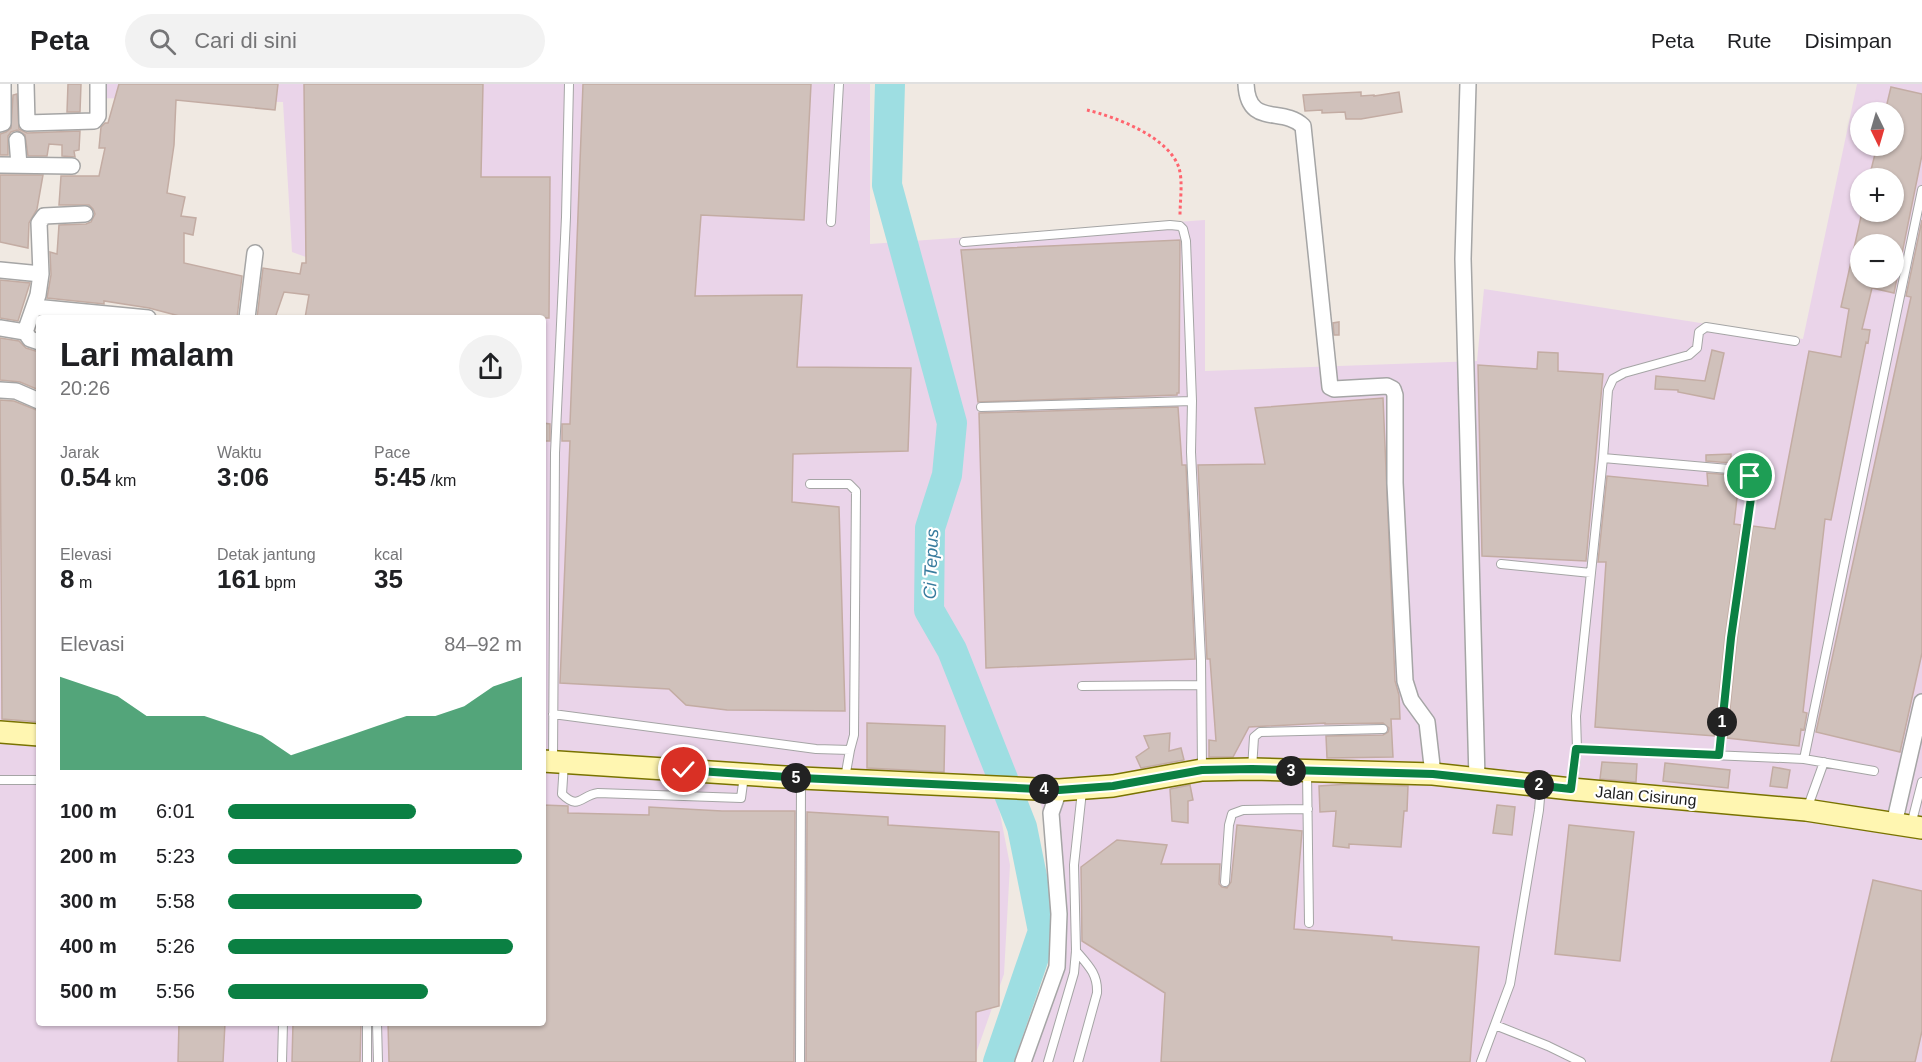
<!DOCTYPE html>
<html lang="id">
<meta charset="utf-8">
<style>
:root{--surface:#fff;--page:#f2f2f2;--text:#202124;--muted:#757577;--line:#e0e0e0;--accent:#0b8043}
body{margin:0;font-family:Arial,sans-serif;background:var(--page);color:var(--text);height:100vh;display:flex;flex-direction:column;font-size:22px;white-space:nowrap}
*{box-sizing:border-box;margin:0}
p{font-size:20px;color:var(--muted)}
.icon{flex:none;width:33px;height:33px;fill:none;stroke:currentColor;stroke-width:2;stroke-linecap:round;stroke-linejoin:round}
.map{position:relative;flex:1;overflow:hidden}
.side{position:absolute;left:36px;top:231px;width:510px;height:711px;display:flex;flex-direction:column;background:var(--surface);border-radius:6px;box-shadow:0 2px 4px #0004}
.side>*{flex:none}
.needle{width:39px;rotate:175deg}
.controls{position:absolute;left:1850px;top:18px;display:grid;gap:12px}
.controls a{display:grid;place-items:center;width:54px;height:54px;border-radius:50%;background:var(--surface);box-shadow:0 2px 4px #0004;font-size:30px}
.pin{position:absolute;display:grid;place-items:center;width:51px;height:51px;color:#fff;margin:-26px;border:3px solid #fff;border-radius:50%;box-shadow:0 2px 6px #0007}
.km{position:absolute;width:30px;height:30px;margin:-15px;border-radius:50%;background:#222;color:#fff;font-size:16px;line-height:30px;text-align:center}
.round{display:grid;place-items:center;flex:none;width:63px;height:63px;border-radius:32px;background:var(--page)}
.overview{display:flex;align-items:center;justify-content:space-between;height:102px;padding:0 24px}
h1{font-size:33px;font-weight:700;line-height:45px}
.stats{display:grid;grid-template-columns:repeat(3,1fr);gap:9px;height:102px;padding:6px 24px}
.stats div{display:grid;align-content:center}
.stats b{font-size:26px;font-weight:700}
.stats small{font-size:16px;font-weight:400}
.stats p{font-size:16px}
.chart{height:168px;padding:12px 24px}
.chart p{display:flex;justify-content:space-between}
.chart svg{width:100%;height:108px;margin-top:6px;fill:var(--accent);opacity:.7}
ul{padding:0 24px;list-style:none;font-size:20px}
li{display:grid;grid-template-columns:96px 72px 1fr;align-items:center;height:45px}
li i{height:15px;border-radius:8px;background:var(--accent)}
header{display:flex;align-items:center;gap:36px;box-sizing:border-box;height:84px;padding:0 30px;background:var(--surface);border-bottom:2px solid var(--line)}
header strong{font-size:28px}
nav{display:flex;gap:33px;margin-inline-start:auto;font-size:21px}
.search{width:420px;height:54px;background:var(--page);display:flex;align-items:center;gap:15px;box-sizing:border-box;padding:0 21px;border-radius:33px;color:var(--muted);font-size:22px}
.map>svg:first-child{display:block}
.industrial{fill:#ead4e9;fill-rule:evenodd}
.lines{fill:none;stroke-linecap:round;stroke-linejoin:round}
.river{stroke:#9edee2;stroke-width:30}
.building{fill:#d0c1bb;stroke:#c3aca3;stroke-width:1.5;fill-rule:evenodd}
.lane-casing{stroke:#a5a5a5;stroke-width:10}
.street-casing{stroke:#a5a5a5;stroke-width:18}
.secondary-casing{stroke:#797300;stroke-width:24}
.path{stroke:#ff646e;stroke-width:3;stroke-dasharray:3 3;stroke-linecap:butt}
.lane{stroke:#fff;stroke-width:8}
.street{stroke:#fff;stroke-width:15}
.secondary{stroke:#fff6b1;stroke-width:21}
.route-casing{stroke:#fff;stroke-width:12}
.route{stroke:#0b8043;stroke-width:8}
.labels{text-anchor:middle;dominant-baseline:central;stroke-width:4.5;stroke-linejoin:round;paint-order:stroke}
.street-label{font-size:16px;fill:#1e1e1e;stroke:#fff}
.water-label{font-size:18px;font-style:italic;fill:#397c9e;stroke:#fff}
</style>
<header>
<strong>Peta</strong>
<div class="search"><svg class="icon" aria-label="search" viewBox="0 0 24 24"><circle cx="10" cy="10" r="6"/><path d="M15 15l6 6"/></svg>Cari di sini</div>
<nav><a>Peta</a><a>Rute</a><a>Disimpan</a></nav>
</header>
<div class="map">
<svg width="1922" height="978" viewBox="0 0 1922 978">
<rect width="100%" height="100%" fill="#f0e9e2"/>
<path class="industrial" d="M 95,0 L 870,0 L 870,160 L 1205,136 L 1205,287 L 1477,277 L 1484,205 L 1803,255 L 1857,0 L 1922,0 L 1922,978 L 1031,978 L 1062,895 L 1063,809 L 1040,716 L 998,719 L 1010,781 L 1004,890 L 973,978 L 0,978 L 0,405 L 39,409 L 39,939 L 543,939 L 543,234 L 378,199 L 292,168 L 283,18 L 95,14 ZM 1860,28 L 1893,28 L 1893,62 L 1860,62 ZM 1860,94 L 1893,94 L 1893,128 L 1860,128 ZM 1860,160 L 1893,160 L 1893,194 L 1860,194 Z"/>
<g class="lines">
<path class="river" d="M 890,0 L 887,101 L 952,339 L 947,391 L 930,444 L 929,526 L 952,566 L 1022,743 L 1043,847 L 998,978"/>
</g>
<path class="building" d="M 68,0 L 81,0 L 80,28 L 67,28 Z
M 119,0 L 278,0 L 275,26 L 176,16 L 174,61 L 167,109 L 185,113 L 181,132 L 196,134 L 193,151 L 184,149 L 184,179 L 242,192 L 237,234 L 187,234 L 149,224 L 104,217 L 104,220 L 47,214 L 51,191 L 50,168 L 57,170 L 59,141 L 86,140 L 91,138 L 95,130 L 93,125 L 89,121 L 59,121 L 61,92 L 99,92 L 105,64 L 99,64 L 101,43 L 105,39 L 108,39 Z
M 304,0 L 483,0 L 481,93 L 550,93 L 549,234 L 305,234 L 309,211 L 284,208 L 275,234 L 257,234 L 263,184 L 300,190 L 302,179 L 306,179 Z
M 583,0 L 811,0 L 804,136 L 701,131 L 695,212 L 802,211 L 797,283 L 911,284 L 908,367 L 793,370 L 792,418 L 839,423 L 845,627 L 727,626 L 686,621 L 669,605 L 560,599 L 570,357 L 562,357 L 562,340 L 570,340 Z
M 1891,3 L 1922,10 L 1922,71 L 1894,209 L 1872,204 L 1862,245 L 1870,246 L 1868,259 L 1866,258 L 1831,436 L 1825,435 L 1803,628 L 1807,629 L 1804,646 L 1801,645 L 1799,662 L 1727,654 L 1737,555 L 1753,442 L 1775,445 L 1809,267 L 1841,273 L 1849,225 L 1841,223 L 1862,128 L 1893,128 L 1893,94 L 1869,94 L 1877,62 L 1893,62 L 1893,28 L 1885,28 ZM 1860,160 L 1893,160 L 1893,194 L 1860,194 Z
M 1361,8 L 1361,12 L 1374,11 L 1374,12 L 1399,8 L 1402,28 L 1361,35 L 1346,35 L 1345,28 L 1322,29 L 1322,26 L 1305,27 L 1303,11 Z
M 17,10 L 19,45 L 27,49 L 80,47 L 79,66 L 74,67 L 75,73 L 62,72 L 62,61 L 49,60 L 47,72 L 28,72 L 25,51 L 17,46 L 11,48 L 8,52 L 8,71 L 0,71 L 0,50 L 6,48 L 11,44 L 13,11 Z
M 0,91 L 43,91 L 37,125 L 29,139 L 28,164 L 0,158 Z
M 1922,136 L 1922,569 L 1900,668 L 1816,648 L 1911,213 L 1906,212 Z
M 1180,156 L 1179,309 L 1177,309 L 1177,311 L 978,318 L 961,166 Z
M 0,196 L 30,199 L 18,237 L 0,234 Z
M 1339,238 L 1339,251 L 1334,251 L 1333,239 Z
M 0,254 L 19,257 L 26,264 L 39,268 L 39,306 L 20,298 L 0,296 Z
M 1712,266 L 1724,269 L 1714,315 L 1678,308 L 1678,306 L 1655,305 L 1656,292 L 1705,297 Z
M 1538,268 L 1558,269 L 1558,287 L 1603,290 L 1586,477 L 1482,472 L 1478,281 L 1537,285 Z
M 1383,314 L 1395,597 L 1399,611 L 1400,635 L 1391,635 L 1393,673 L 1327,674 L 1326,652 L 1383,651 L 1388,648 L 1389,644 L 1383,639 L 1325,640 L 1325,639 L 1249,643 L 1233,673 L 1209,673 L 1209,656 L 1216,657 L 1210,575 L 1207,575 L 1198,381 L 1265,380 L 1255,324 Z
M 0,316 L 14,317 L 39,327 L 39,638 L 2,635 Z
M 1178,323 L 1182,381 L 1186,381 L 1195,575 L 986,584 L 979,329 Z
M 543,339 L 550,340 L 550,357 L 543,357 Z
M 1731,370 L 1731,379 L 1706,377 L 1706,371 Z
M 1707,389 L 1731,391 L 1732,404 L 1738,405 L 1734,440 L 1741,441 L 1725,553 L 1715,652 L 1595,643 L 1606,478 L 1598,478 L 1607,392 L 1708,402 Z
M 867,639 L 945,642 L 944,688 L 867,684 Z
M 1170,649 L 1169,667 L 1181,664 L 1184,676 L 1141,684 L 1136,673 L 1149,664 L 1144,652 Z
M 1602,678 L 1637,680 L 1636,698 L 1600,695 Z
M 1665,679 L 1730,686 L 1728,704 L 1663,697 Z
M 1773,683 L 1790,686 L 1787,704 L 1770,702 Z
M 1350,700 L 1408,702 L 1407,727 L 1404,727 L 1401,763 L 1349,760 L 1349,764 L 1333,762 L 1336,727 L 1320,728 L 1319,702 Z
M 1190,701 L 1193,716 L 1188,717 L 1188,739 L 1172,737 L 1170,705 Z
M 543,721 L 568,722 L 568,729 L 649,731 L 649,723 L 722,727 L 795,727 L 794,978 L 389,978 L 388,939 L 543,939 Z
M 1497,721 L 1515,723 L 1512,751 L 1493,749 Z
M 807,728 L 888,733 L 888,741 L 999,748 L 999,922 L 976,928 L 976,978 L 806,978 Z
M 1237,741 L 1302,747 L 1294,845 L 1392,853 L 1392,856 L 1479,863 L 1470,978 L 1161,978 L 1165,909 L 1082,857 L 1081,783 L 1117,756 L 1167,761 L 1161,780 L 1220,780 L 1219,800 L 1222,803 L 1227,804 L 1231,798 Z
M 1569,741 L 1634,748 L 1620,877 L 1555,870 Z
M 1873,796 L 1922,807 L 1922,947 L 1915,978 L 1831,978 Z
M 179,939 L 225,939 L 223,978 L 178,978 Z
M 293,939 L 361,939 L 360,978 L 292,978 Z"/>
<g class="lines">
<defs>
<path id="lane" d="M 831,138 L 839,0
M 964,158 L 1170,141 L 1180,142 L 1183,145 L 1186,157 L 1192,317 L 1191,368 L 1201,576 L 1202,684
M 981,323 L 1192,317
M 1603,374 L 1740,386 L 1750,392 L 1753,400 L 1731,554 L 1719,671
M 1501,480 L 1591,489
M 1082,602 L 1201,601
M 553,630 L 816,665 L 850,666 L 854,651 L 856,407 L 849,400 L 810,400
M 1577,665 L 1804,675 L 1874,687
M 1804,675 L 1922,106
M 553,676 L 555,369 L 566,133 L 569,0
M 564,679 L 562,710 C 579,727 581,711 598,709 L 741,714 L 744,692
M 1252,685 L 1254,653 L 1260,648 L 1383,645
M 1307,688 L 1309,839
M 845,694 L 850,666
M 0,696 L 39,696
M 1572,704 L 1577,665 L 1576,632 L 1603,374 L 1608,306 L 1613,295 L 1624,289 L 1689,271 L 1697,264 L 1699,248 L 1706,243 L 1795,257
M 1807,725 L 1824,678
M 1911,741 L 1922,698
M 1225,798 L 1229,741 L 1232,730 L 1243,726 L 1308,725
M 1076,867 C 1088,881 1098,890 1097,909 L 1078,978
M 377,939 L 378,978
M 1495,941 L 1548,962 L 1581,978
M 282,978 L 283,939
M 367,978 L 367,939
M 800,978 L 801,696
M 1048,978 L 1074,889 L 1076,867 L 1074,781 L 1082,707
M 1481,978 L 1510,900 L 1539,726 L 1541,702"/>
<path id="street" d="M 26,0 L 27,39 L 94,37 L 98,32 L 98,0
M 1246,0 C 1248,44 1282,22 1303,42 L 1330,303 L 1334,305 L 1387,302 L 1393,305 L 1395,311 L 1395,399 L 1405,597 L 1411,616 L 1427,638 L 1433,690
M 1468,0 L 1463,175 L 1477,695
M 0,40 L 3,39 L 3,0
M 17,56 L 19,81
M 0,81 L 72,82
M 0,186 L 41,190 L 39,139 L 44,132 L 85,130
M 34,223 L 148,234
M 247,234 L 255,169
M 0,244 L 25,248 L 30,255 L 39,258
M 25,248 L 38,211 L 41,190
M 0,306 L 16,307 L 39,317
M 1894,740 L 1922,618
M 1023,978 L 1057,883 L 1059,830 L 1051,729 L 1059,706"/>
<path id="secondary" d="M 0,648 L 39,651
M 543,677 L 801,694 L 1059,706 L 1113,702 L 1202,686 L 1252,685 L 1433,690 L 1571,705 L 1806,726 L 1922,744"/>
</defs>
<use href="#lane" class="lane-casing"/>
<use href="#street" class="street-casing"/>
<use href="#secondary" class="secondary-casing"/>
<path class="path" d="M 1087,26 C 1116,33 1169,53 1179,84 C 1183,98 1180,116 1180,131"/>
<use href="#lane" class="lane"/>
<use href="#street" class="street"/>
<use href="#secondary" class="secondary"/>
</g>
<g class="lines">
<defs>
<path id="route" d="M 684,686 L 801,694 L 1059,706 L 1113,702 L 1202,686 L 1252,685 L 1433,690 L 1571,705 L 1576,665 L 1719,671 L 1731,554 L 1753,400 L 1750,392"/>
</defs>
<use href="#route" class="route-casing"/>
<use href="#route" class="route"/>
</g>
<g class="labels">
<g class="street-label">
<text transform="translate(1646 712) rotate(5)">Jalan Cisirung</text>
</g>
<g class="water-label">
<text transform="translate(931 480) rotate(-88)">Ci Tepus</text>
</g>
</g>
</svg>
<div class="controls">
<a><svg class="needle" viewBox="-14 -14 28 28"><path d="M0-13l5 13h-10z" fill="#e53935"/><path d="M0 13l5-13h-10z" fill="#757577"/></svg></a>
<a>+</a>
<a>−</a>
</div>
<div class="pin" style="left:1750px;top:392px;background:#1e9e55"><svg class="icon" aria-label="arrive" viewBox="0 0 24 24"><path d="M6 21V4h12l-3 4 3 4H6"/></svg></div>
<div class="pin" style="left:684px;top:686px;background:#d93025"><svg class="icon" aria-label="check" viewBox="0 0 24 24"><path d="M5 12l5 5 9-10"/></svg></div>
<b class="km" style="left:1722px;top:638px">1</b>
<b class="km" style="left:1539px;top:701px">2</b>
<b class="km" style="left:1291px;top:687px">3</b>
<b class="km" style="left:1044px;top:705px">4</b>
<b class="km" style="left:796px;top:694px">5</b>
<section class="side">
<div class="overview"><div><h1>Lari malam</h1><p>20:26</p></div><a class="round"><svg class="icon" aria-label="share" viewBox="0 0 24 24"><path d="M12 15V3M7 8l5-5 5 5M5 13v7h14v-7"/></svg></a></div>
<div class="stats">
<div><p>Jarak</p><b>0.54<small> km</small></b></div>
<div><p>Waktu</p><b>3:06</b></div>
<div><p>Pace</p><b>5:45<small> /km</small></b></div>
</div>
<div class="stats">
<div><p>Elevasi</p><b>8<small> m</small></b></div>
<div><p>Detak jantung</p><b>161<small> bpm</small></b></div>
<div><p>kcal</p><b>35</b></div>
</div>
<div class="chart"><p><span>Elevasi</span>84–92 m</p>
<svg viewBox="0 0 160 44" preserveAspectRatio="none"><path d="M0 44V6L10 10L20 14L30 22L40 22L50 22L60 26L70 30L80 38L90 34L100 30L110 26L120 22L130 22L140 18L150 10L160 6V44z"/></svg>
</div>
<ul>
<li><b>100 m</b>6:01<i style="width:64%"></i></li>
<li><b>200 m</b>5:23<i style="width:100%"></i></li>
<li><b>300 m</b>5:58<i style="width:66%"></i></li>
<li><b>400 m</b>5:26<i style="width:97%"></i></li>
<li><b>500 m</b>5:56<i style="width:68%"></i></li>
</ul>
</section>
</div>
